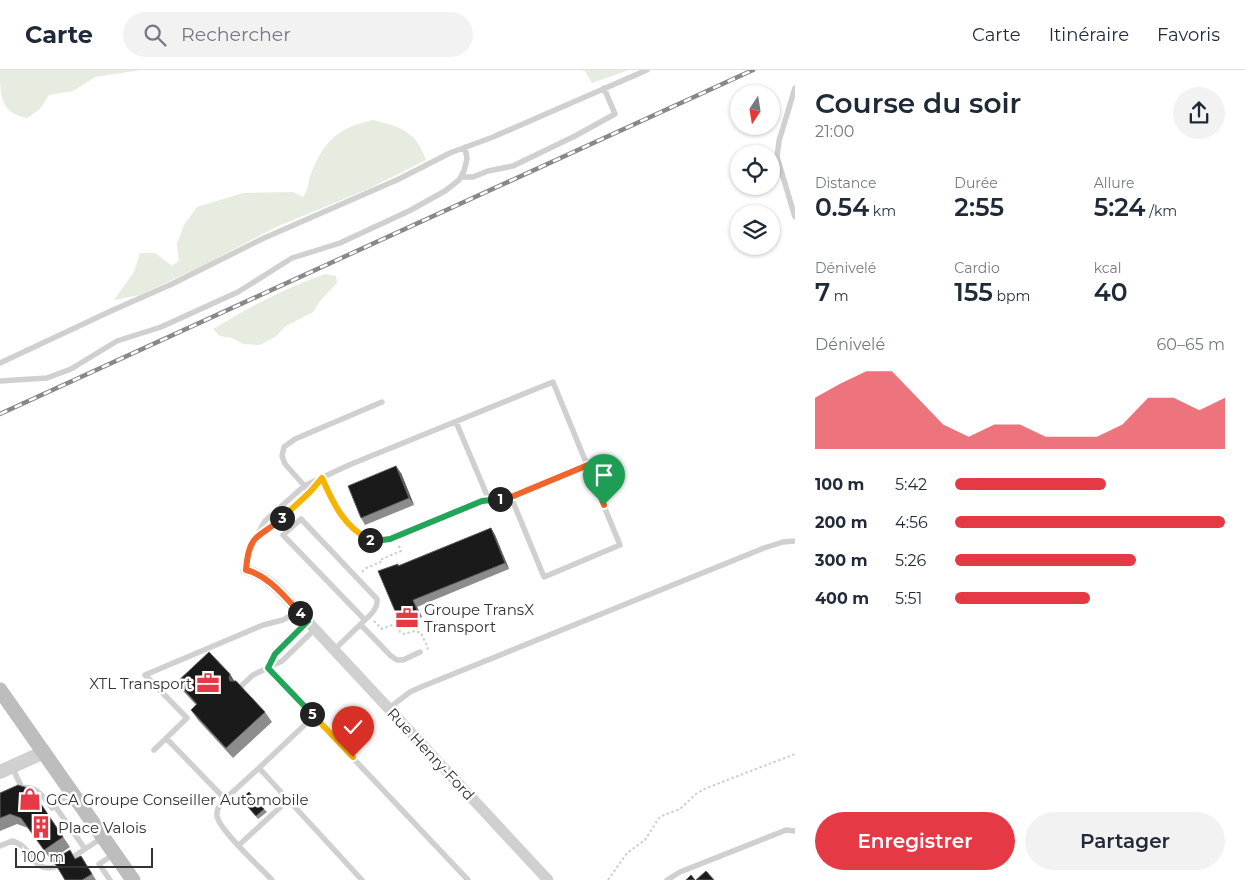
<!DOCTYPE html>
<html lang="fr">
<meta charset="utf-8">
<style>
:root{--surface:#fff;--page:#f2f2f3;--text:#1f2937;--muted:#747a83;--line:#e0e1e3;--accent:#e63946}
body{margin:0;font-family:Montserrat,sans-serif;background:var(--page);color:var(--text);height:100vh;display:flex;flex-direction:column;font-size:19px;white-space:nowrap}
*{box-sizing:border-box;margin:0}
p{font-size:16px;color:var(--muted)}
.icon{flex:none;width:28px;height:28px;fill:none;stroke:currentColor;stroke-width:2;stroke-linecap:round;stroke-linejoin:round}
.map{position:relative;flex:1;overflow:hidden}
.details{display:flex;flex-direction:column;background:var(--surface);width:450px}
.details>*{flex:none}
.needle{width:32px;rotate:192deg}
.buttons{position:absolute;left:730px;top:15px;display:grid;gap:10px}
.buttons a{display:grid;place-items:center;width:50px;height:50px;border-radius:50%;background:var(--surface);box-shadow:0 1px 4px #0004;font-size:25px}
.scale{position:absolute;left:15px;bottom:12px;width:138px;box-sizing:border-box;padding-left:5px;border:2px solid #333;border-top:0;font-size:14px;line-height:18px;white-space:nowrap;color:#333;-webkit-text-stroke:4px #fff;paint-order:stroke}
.pin{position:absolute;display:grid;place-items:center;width:42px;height:42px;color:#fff;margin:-51px -21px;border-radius:50% 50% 50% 0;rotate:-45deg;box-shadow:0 0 5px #0007}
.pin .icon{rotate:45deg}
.km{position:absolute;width:25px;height:25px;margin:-12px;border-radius:50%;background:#222;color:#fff;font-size:14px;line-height:25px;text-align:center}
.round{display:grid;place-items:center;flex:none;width:52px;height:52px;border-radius:26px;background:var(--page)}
.head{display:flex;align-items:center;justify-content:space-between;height:85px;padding:0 20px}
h1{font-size:28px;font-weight:600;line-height:38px}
.metrics{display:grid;grid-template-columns:repeat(3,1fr);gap:8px;height:85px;padding:5px 20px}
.metrics div{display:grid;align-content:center}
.metrics b{font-size:25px;font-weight:600}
.metrics small{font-size:14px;font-weight:400}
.metrics p{font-size:14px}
.chart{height:140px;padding:10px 20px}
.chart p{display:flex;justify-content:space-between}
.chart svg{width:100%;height:90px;margin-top:5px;fill:var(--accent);opacity:.7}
.cta{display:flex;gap:10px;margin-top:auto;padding:10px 20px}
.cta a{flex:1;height:58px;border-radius:30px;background:var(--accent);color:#fff;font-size:20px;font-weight:600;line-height:58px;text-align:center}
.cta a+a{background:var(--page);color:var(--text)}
ul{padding:0 20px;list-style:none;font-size:16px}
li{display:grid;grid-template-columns:80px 60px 1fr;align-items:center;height:38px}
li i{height:12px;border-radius:6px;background:var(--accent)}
header{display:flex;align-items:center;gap:30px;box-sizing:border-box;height:70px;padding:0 25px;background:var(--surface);border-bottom:1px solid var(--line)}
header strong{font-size:24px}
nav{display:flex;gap:28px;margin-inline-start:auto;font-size:18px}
.search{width:350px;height:45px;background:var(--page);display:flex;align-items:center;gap:12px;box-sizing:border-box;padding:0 18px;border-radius:28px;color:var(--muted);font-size:19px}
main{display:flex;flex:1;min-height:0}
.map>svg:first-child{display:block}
.green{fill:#e6ecdf}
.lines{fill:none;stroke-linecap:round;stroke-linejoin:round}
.path{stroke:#cdcdcd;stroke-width:2;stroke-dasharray:2.5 2.5;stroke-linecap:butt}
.service{stroke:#d0d0d0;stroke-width:5.5}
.minor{stroke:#d0d0d0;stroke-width:11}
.tertiary{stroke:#d0d0d0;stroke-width:14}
.secondary{stroke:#bdbdbd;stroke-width:15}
.rail-casing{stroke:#888;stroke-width:4.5}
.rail{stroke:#fff;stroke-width:2.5;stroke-dasharray:8;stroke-linecap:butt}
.wall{fill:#8c8c8c}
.shaded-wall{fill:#5f5f5f}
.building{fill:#1a1a1a;stroke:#5f5f5f}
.split-1-casing{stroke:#fff;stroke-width:10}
.split-2-casing{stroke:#fff;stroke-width:10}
.split-3-casing{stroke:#fff;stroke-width:10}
.split-4-casing{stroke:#fff;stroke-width:10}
.split-5-casing{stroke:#fff;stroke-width:10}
.split-6-casing{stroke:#fff;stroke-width:10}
.split-1{stroke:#f0652b;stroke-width:6}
.split-2{stroke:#22a559;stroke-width:6}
.split-3{stroke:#f5b400;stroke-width:6}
.split-4{stroke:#f0652b;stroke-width:6}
.split-5{stroke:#22a559;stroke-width:6}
.split-6{stroke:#f5b400;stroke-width:6}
.labels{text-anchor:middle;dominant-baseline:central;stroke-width:5;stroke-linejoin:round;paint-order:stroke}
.poi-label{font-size:15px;fill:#333;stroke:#fff;text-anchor:start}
.street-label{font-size:15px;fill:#333;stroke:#fff}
</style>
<header>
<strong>Carte</strong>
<div class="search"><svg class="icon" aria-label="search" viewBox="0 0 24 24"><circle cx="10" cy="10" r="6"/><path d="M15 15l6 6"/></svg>Rechercher</div>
<nav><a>Carte</a><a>Itinéraire</a><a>Favoris</a></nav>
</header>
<main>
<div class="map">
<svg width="795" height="810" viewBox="0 0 795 810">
<rect width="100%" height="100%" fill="#fff"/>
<path class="green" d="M 0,0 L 141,0 L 95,7 L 73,21 L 49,25 L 40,39 L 27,48 C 0,43 0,25 0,0 Z
M 579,0 L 629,0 L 592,13 L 585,1 Z
M 373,50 C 401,57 416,61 426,90 L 368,119 L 276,157 L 202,196 L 140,225 L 114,230 L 134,202 L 140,183 L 155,183 L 172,196 L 179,191 L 177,174 L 184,155 L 197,137 L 243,123 L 293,122 L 303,127 C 309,119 308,110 312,101 C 326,68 339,58 373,50 Z
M 325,204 L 336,206 L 337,213 L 320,231 L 313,242 L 286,256 L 275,267 L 260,275 L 243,274 L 232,268 L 220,266 L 213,259 C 249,237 285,218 325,204 Z"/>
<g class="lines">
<path class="path" d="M 362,502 L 366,498 L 383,491 L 382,489 L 401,481 L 398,474
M 374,551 L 382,559 L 397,553 L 400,562 L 404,564 L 415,561 L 421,563 L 428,578 L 426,581
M 608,810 L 627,783 L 645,770 L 659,748 L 664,745 L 680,739 L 696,724 L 704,719 L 795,684"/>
<path class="service" d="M 795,18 L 779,71 L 777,87 L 795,147
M 462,107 L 473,107 L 488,101 L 513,96 L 575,66 L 615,44 L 604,18
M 0,293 L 111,241 L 172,214 L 262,169 L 399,109 L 450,83 L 493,67 L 647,0
M 0,311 L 47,308 L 71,299 L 117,271 L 161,257 L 238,222 L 292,188 L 340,173 L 409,141 L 445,121 L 459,110 L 464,101 L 467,89 L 465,77
M 456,352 L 489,430
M 322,408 C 334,435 354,480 391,468 L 482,431 L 511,427
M 310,422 L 285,394 L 282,386 L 284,377 L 295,369 L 382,332
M 258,467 C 282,452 303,431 321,409
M 246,500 L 251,476 L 265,451 L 304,416 L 349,395 L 553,312 L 620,475 L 544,507 L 511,427 L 588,395
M 361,555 L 391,586 L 397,590 L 403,590 L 420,582
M 334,580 L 365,550 C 371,544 378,539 377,529 L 301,449 L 283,465 L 365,550
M 268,598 L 468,810
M 268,598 L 275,584 L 308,551
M 240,617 L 253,605 L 282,591 L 315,559
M 389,638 L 410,622 L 421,617 L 764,478 L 783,472 L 795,471
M 314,646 L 259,698 L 362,810
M 166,668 L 225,729 L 259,698
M 154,680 L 187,648 L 145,605 L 263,555 L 283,550 L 298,541
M 12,697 L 22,718
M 18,719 C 35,713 43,726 52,738 L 72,724
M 225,729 C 221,734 216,738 217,746 C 219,760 261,798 272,810
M 55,736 L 85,779 L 102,768
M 239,775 L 288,730
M 0,776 L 12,771 C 22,774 27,779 32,788 C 47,810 68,790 85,779
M 110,810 L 99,794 L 113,785
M 667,810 L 680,802 L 786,760 L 795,761"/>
<path class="minor" d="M 246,500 C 268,505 283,525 298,541 L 548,810"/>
<path class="tertiary" d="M 0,702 L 44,682"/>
<path class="secondary" d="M 0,620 L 133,810"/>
<defs>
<path id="rail" d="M 0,344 L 753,0"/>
</defs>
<use href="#rail" class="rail-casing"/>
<use href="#rail" class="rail"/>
</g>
<path class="wall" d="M 401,403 L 414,435 L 365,455 L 361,448 Z
M 491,458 L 495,465 L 509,499 L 417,537 L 422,547 L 402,555 L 398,548 L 398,494 L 399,496 Z
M 230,604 L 234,611 L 265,642 L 272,652 L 233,688 L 198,650 L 191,640 L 196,635 L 184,622 L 177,612 Z
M 31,719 L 70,777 L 51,790 L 28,758 L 17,754 L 0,761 L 0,723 Z
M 241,729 L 264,739 L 267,742 L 258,749 Z
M 81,786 L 96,810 L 65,810 L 76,789 Z"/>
<path class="shaded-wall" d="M 396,396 L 401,403 L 414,435 L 409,428 Z
M 491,458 L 495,465 L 509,499 L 505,493 Z
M 413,530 L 417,537 L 422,547 L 417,540 Z
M 230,604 L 236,614 L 237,620 L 229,608 Z"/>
<path class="building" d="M 396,396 L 409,428 L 361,448 L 348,416 Z
M 491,458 L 505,493 L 413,530 L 417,540 L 398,548 L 378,501 L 398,494 L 398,496 Z
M 209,582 L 230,604 L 229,608 L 230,611 L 236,611 L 265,642 L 226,678 L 191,640 L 197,634 L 177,612 Z
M 18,715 L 31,719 L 63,767 L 44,780 L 21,748 L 10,744 L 0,748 L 0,723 Z
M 249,722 L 264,739 L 256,746 L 241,729 Z
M 70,780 L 75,789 L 81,786 L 92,804 L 82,810 L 65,810 L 53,790 Z
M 706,801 L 714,810 L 696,810 Z
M 691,805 L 695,810 L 686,810 Z"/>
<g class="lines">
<defs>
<path id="split-1" d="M 500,429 L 511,427 L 588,395 L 604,435"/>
<path id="split-2" d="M 370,470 L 382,470 L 390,469 L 482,431 L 500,429"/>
<path id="split-3" d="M 282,448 L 310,422 L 322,408 C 333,433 344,457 370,470"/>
<path id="split-4" d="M 282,448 C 274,456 262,462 256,468 C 248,476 247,490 246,500 C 268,505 285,527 300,543"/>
<path id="split-5" d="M 300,543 L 308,551 L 275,584 L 268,598 L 312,644"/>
<path id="split-6" d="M 312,644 L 353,687"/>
</defs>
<use href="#split-1" class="split-1-casing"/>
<use href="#split-2" class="split-2-casing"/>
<use href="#split-3" class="split-3-casing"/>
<use href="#split-4" class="split-4-casing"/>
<use href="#split-5" class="split-5-casing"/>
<use href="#split-6" class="split-6-casing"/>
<use href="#split-1" class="split-1"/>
<use href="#split-2" class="split-2"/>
<use href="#split-3" class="split-3"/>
<use href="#split-4" class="split-4"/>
<use href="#split-5" class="split-5"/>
<use href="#split-6" class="split-6"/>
</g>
<defs>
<symbol id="office-bare" viewBox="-9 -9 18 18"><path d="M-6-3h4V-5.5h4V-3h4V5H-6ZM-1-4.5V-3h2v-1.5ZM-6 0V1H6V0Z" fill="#e63946" stroke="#fff" stroke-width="2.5" paint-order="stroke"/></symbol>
<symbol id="shop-bare" viewBox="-9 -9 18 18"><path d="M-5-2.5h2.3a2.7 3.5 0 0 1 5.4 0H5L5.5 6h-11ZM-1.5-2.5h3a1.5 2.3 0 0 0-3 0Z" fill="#e63946" stroke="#fff" stroke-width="2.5" paint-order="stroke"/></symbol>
<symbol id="building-bare" viewBox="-9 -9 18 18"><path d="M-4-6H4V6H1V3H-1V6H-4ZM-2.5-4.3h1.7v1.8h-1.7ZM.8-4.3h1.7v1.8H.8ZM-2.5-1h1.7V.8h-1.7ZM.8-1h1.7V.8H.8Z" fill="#e63946" stroke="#fff" stroke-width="2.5" paint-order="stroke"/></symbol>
</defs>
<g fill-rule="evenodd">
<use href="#office-bare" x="391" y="532" width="32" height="32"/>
<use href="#office-bare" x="192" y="597" width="32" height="32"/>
<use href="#shop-bare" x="14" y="713" width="32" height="32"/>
<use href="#building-bare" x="25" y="741" width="32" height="32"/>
</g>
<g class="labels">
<g class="poi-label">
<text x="424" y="539">Groupe TransX<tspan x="424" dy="17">Transport</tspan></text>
<text x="192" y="613" text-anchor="end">XTL Transport</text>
<text x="46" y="729">GCA Groupe Conseiller Automobile</text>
<text x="58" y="757">Place Valois</text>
</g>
<g class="street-label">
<text transform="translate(431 684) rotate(47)">Rue Henry-Ford</text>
</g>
</g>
</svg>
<div class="buttons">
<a><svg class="needle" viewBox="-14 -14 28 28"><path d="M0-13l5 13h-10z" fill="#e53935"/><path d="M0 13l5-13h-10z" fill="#747a83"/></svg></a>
<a><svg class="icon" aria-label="locate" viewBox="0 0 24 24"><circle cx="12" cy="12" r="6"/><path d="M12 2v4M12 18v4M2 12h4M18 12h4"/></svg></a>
<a><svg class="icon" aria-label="layers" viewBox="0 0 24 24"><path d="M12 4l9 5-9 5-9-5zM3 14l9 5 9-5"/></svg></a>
</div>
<div class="scale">100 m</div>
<div class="pin" style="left:604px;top:435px;background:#1e9e55"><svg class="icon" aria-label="arrive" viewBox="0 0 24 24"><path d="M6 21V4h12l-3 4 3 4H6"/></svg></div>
<div class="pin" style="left:353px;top:687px;background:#d93025"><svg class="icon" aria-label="check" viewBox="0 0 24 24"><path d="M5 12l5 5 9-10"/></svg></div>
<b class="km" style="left:500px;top:429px">1</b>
<b class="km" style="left:370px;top:470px">2</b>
<b class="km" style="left:282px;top:448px">3</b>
<b class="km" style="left:300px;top:543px">4</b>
<b class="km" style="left:312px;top:644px">5</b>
</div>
<section class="details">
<div class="head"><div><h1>Course du soir</h1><p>21:00</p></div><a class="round"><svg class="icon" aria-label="share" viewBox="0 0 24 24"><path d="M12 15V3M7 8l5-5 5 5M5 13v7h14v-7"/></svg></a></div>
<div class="metrics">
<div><p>Distance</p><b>0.54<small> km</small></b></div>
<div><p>Durée</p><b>2:55</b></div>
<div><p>Allure</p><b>5:24<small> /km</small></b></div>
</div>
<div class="metrics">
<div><p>Dénivelé</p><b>7<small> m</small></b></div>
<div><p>Cardio</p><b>155<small> bpm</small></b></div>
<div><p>kcal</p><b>40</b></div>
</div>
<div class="chart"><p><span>Dénivelé</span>60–65 m</p>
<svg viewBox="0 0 160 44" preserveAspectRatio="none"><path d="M0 44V19L10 12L20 6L30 6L40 19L50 32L60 38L70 32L80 32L90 38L100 38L110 38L120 32L130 19L140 19L150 25L160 19V44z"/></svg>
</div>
<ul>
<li><b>100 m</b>5:42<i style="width:56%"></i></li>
<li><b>200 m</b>4:56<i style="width:100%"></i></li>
<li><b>300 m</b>5:26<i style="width:67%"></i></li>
<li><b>400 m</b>5:51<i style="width:50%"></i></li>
</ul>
<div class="cta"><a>Enregistrer</a><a>Partager</a></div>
</section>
</main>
